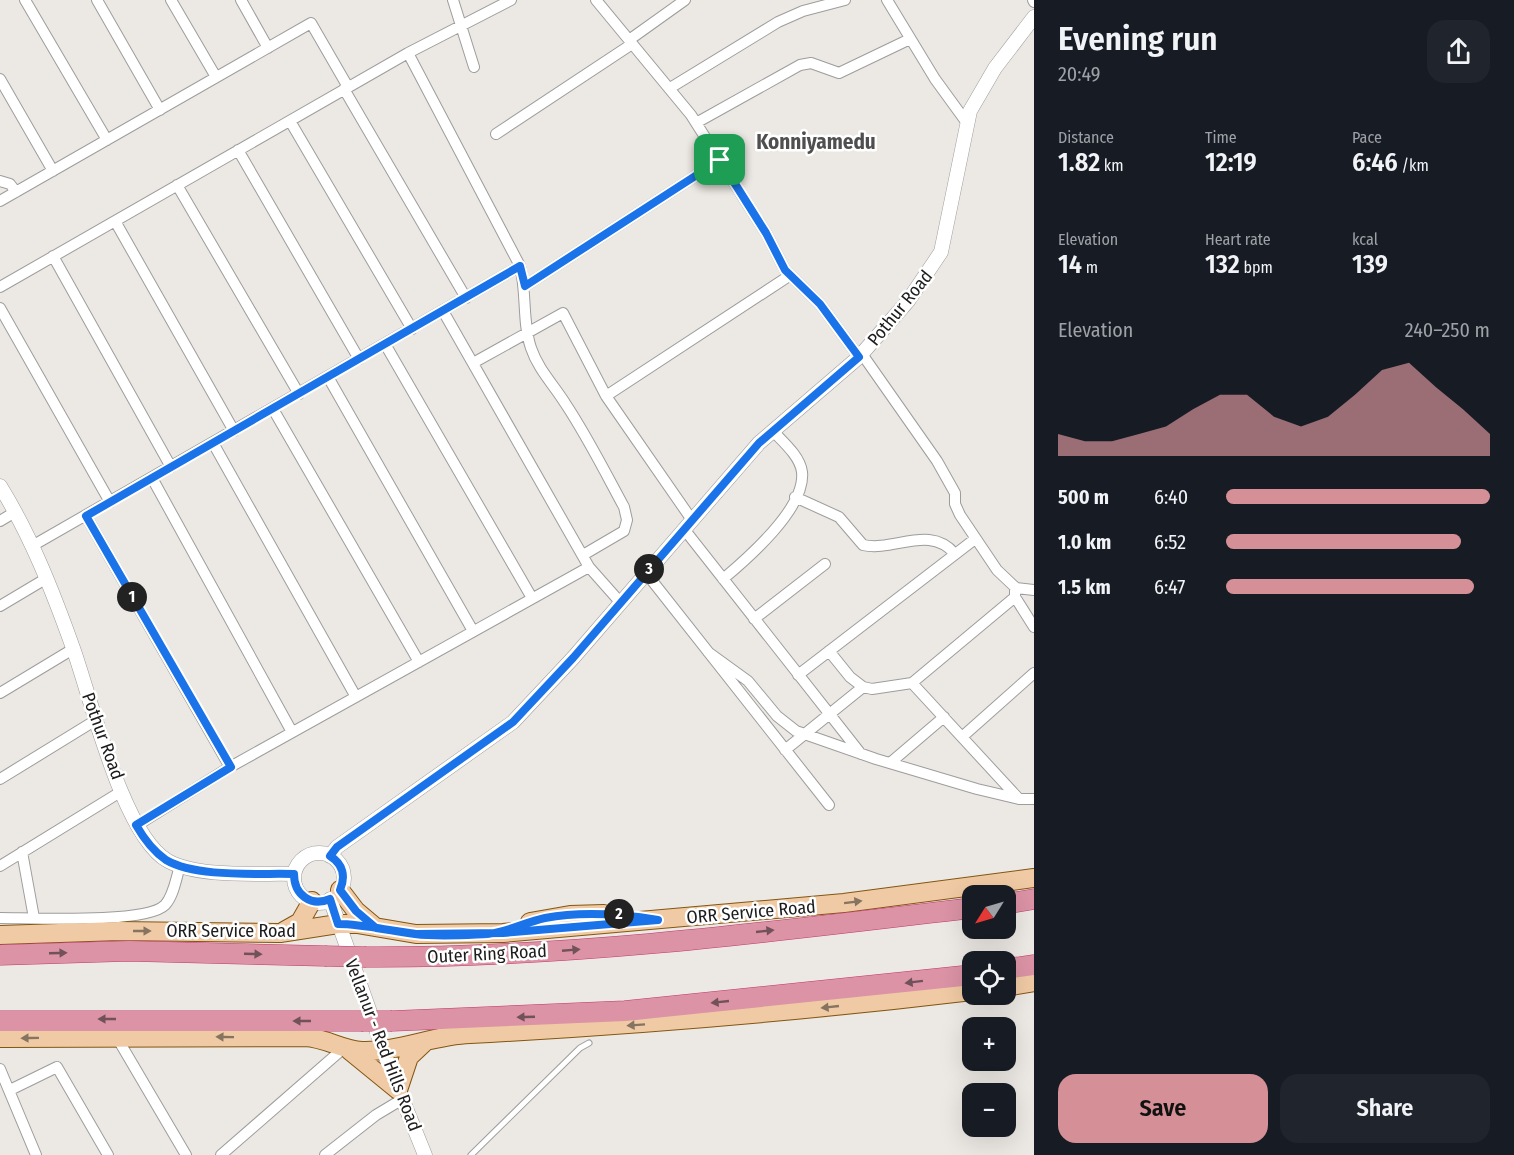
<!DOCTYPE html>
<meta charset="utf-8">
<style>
:root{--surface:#171b24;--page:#20242c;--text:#f1f3f6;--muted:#9ea1a6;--accent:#d49096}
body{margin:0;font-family:"Fira Sans Condensed",sans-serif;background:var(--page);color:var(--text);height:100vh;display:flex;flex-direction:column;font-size:22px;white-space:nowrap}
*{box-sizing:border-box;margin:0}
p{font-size:20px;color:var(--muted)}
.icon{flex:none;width:33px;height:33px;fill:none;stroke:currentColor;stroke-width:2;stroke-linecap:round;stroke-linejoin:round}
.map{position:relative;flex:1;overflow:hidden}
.panel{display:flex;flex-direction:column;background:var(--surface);width:480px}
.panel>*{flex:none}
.needle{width:39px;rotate:233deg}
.buttons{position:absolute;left:962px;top:885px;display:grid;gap:12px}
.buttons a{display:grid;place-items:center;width:54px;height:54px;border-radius:12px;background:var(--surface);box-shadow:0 6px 24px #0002;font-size:30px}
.pin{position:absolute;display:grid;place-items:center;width:51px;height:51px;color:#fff;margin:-26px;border-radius:12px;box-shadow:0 3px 9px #0006}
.km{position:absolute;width:30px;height:30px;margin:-15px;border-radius:50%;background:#222;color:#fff;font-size:16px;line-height:30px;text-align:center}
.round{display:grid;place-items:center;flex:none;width:63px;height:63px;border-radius:18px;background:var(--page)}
.head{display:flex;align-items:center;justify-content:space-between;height:102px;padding:0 24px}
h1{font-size:33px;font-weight:600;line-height:45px}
.figures{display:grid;grid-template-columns:repeat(3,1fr);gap:9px;height:102px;padding:6px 24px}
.figures div{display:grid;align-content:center}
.figures b{font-size:26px;font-weight:600}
.figures small{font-size:16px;font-weight:400}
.figures p{font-size:16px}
.chart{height:168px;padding:12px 24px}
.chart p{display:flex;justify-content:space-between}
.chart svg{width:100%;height:108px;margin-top:6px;fill:var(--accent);opacity:.7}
.cta{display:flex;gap:12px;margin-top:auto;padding:12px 24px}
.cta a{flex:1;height:69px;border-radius:18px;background:var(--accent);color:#111;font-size:24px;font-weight:600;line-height:69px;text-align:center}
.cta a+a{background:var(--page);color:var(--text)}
ul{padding:0 24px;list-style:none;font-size:20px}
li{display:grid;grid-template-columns:96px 72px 1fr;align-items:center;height:45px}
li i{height:15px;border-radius:8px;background:var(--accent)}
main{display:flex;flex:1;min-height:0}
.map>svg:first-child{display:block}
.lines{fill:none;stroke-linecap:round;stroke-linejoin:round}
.service-casing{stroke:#9d9d9d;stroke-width:7}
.minor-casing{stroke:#9d9d9d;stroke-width:12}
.tertiary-casing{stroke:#9d9d9d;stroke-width:15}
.primary-casing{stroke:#835611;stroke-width:20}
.motorway-casing{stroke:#c23870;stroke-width:21}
.service{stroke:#fff;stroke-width:5}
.minor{stroke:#fff;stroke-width:10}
.tertiary{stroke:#fff;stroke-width:14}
.primary{stroke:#f0caa4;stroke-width:18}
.motorway{stroke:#db93a5;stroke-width:20}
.motorway-bridge-casing{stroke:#c23870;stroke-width:21;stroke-linecap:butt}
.motorway-bridge{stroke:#db93a5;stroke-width:20}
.oneway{fill:#867360}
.oneway2{fill:#72525a}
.route-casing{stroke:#fff;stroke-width:12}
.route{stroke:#1a73e8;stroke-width:8}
.labels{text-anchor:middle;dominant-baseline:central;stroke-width:5;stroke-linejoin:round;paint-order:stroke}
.street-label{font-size:18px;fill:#1c1c1c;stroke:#fff}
.quarter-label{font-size:21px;font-weight:bold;fill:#4f4f4f;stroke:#fff}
</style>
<main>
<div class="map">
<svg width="1034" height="1155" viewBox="0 0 1034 1155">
<rect width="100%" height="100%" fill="#ece8e3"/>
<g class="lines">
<defs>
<path id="service" d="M 471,1155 L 580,1048 L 589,1043"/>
<path id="minor" d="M 25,0 L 107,140
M 97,0 L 160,110
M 171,0 L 216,77
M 241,0 L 268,48
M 453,0 L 474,67
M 596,0 L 691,115 L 766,233 L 785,270 L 820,304 L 859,357
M 887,0 L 935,79 L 967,123
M 1033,0 L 1034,2
M 629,40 L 685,0
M 408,53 L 520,266 C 527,293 522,322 531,348 C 538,369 553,384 565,403 C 587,436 605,472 624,507 L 627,520 L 624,531 L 583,555
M 0,79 L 53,171
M 670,88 L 778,22 L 803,11 L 845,0
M 344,89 L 466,298
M 290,121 L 412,329
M 696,123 L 800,65 L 811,63 L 839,73 L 910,39
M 496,134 L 632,44
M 238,150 L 359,359
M 0,181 L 10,184 L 16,192
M 177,185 L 299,394
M 0,201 L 311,23 L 348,87
M 115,221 L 234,431
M 53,256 L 171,467
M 525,286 L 720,160
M 0,287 L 408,53 L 511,0
M 0,308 L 110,502
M 443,311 L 589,567 L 620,602
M 385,344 L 532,598
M 862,354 L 937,461 L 955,493 L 955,504 L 960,515 L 997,570 L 1016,588 L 1034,590
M 473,363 L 563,313 L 606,396 L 692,520
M 328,377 L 473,631
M 606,396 L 789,276
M 273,409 L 419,662
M 213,443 L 356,697
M 152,478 L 292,732
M 795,497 L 839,517 L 863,545 C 894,552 930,524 955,554
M 86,516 L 230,767
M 0,521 L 15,512
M 684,529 L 861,754
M 32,546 L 520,266
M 646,573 L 829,805
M 723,579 C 748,558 806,508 802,472 C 800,456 783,442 772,430
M 1015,591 L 1015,597 L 1034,627
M 0,606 L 47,578
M 754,619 L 825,564
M 829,651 L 850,677 L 863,687 L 872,689 L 912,683 L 1015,597
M 708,652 L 748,681 L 777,716 L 796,731 L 876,759 L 977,789 L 1019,799 L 1034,799
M 798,675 L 975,539
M 912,683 L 1019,799
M 0,693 L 73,649
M 962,737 L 1034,673
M 785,750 L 863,687
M 890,763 L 944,717
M 0,779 L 96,720
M 136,826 L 230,767 L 589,567
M 22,852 L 34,918
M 0,866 L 122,791
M 0,918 C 31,918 146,924 165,905 C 174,895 176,878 180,866
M 116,1036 L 186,1155
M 0,1069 L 36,1155
M 10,1090 L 57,1067 L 108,1155
M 221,1155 L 345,1047
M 325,1155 L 376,1115 L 401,1100"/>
<path id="tertiary" d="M 0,486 C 31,536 53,592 73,648 C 91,698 123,836 168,861 C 200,878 258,873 294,874
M294 878a25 25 0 1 1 50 0a25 25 0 1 1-50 0Z
M 330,856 L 337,847 L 513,722 L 573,658 L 759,443 L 859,357 L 908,301 L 941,252 L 970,111 L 995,68 L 1034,17
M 330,899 L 389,1066 L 425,1155"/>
<path id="primary" d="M 340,890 L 356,911 L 375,927
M 530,922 L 570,915 L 604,914
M 284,931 L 300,922 L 312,901
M 0,935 L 119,931 L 280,933 L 338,924 L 357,924 L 416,934 L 503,933 L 844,903 L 1034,878
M 1005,987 L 1034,982
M 0,1038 L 305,1037 C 326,1038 342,1050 362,1051 C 399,1052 434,1035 470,1034 C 638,1025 805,1011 972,991
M 349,1050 L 398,1090
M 398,1090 L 409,1057 L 426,1041"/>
<path id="motorway" d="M 1005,904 L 1034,899
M 0,955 L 129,951 L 325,956
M 366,957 C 569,958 771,932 972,908
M 1005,969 L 1034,965
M 0,1021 L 361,1021
M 392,1021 L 625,1011 L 972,975"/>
</defs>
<use href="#service" class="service-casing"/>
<use href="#minor" class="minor-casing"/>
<use href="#tertiary" class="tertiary-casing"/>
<use href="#primary" class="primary-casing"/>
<use href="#motorway" class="motorway-casing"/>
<use href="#service" class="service"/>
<use href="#minor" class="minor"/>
<use href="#tertiary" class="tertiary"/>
<use href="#primary" class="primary"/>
<use href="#motorway" class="motorway"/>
<defs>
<path id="motorway-bridge" d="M 325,956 L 366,957
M 361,1021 L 392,1021"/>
</defs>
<use href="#motorway-bridge" class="motorway-bridge-casing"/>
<use href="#motorway-bridge" class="motorway-bridge"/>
</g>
<defs><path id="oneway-solid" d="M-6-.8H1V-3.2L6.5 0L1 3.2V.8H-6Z" transform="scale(1.5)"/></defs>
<g class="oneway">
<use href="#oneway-solid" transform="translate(853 902) rotate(-7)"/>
<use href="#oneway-solid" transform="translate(142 931)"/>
<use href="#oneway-solid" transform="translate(830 1007) rotate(174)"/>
<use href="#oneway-solid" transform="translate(636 1025) rotate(176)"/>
<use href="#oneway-solid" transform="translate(225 1037) rotate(-179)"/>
<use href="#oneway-solid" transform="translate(30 1038) rotate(179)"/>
</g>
<g class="oneway2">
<use href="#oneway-solid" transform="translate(765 931) rotate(-6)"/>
<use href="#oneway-solid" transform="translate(571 950) rotate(-5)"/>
<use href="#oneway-solid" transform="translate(58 953) rotate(-2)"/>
<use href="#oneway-solid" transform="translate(253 954) rotate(2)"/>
<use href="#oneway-solid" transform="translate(914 982) rotate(173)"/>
<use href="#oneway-solid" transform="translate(720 1002) rotate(174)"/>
<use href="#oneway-solid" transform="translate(526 1017) rotate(178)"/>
<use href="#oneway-solid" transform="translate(107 1019) rotate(180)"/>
<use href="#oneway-solid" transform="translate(302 1021) rotate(-180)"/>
</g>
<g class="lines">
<defs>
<path id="route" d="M 720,160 L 525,286 L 520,266 L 86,516 L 231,767 L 136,825 C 144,839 153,851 166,860 C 197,878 258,873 294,874 C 294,895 311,907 330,899 L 338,924 C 364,924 389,931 415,934 C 439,937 464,935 488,934 C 507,932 526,922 545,918 C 583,911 621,914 658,920 L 503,933 L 416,934 L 376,928 L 356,911 L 340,890 C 346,876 343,864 330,856 L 337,847 L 513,722 L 573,658 L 759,443 L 859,357 L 820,304 L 785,270 L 766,233 L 720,160"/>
</defs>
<use href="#route" class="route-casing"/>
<use href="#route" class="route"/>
</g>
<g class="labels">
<g class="street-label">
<text transform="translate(900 308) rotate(-51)">Pothur Road</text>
<text transform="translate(103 736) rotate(70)">Pothur Road</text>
<text transform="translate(751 912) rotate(-5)">ORR Service Road</text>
<text x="231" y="931">ORR Service Road</text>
<text transform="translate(487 954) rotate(-3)">Outer Ring Road</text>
<text transform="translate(383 1045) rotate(69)">Vellanur - Red Hills Road</text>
</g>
<g class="quarter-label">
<text x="816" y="142">Konniyamedu</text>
</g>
</g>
</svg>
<div class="buttons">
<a><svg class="needle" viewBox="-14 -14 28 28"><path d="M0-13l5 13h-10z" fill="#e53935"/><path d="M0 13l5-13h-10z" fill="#9ea1a6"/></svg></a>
<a><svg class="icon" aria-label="locate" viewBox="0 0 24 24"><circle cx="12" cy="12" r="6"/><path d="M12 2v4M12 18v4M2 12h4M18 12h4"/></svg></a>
<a>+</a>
<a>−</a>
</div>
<div class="pin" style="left:720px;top:160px;background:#1e9e55"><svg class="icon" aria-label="arrive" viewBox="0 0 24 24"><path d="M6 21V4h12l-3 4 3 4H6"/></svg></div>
<b class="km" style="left:132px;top:597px">1</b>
<b class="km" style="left:619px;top:914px">2</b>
<b class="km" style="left:649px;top:569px">3</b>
</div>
<section class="panel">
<div class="head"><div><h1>Evening run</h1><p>20:49</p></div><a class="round"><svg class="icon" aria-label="share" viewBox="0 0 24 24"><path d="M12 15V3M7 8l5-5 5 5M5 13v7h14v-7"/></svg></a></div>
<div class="figures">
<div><p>Distance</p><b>1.82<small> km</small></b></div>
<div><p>Time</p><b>12:19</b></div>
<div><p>Pace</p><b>6:46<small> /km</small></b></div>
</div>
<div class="figures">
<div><p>Elevation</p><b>14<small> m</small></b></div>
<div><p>Heart rate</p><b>132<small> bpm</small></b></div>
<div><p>kcal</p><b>139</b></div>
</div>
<div class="chart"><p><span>Elevation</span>240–250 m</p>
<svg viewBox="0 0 160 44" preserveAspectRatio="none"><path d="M0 44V35L10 38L20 38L30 35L40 32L50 25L60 19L70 19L80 28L90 32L100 28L110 19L120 9L130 6L140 16L150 25L160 35V44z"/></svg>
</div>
<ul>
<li><b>500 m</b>6:40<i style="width:100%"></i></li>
<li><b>1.0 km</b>6:52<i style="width:89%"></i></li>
<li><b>1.5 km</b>6:47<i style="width:94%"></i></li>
</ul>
<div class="cta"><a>Save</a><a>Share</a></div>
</section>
</main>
